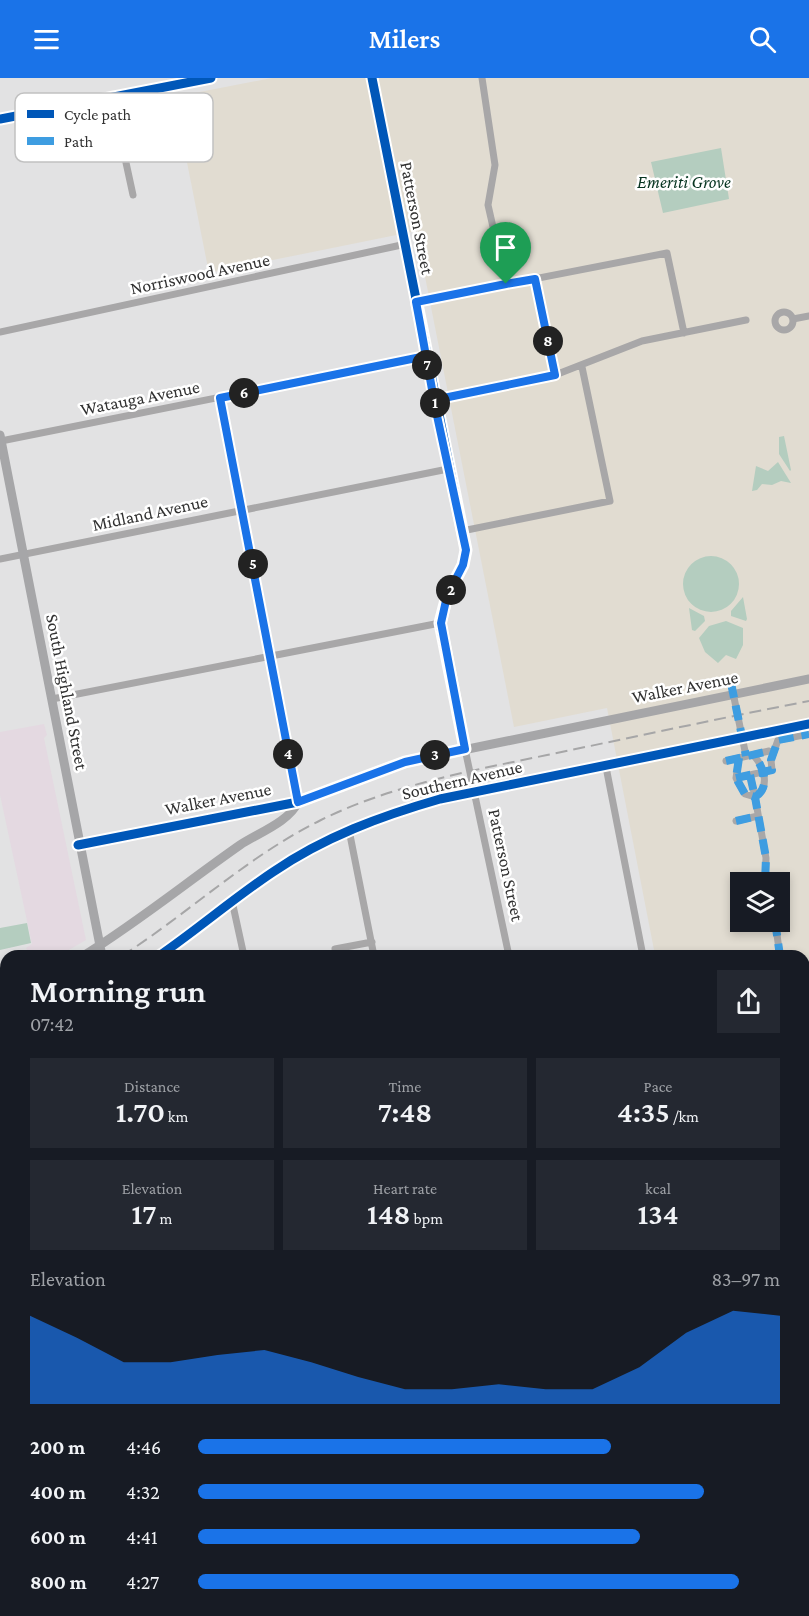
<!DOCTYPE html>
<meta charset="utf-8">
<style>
:root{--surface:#171b24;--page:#242831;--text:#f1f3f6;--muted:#9ea1a6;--accent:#1a73e8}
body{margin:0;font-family:"Crimson Pro",serif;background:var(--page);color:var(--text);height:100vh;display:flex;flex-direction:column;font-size:22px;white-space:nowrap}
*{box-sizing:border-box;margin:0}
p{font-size:20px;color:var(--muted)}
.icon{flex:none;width:33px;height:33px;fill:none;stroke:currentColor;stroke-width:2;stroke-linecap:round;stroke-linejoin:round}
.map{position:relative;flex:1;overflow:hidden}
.details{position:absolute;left:0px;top:872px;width:810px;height:668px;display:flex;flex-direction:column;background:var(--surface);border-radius:18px 18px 0 0;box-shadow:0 3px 9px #0003}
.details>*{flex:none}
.controls{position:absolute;left:730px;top:794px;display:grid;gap:12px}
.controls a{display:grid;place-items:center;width:60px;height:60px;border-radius:0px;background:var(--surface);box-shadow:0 3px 9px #0003;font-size:30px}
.pin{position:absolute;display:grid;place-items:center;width:51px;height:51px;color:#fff;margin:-62px -26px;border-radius:50% 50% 50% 0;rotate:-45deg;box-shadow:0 0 6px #0007}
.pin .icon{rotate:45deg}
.km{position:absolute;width:30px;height:30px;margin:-15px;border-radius:50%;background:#222;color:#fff;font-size:16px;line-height:30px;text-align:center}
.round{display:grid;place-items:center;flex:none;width:63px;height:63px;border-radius:0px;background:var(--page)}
.head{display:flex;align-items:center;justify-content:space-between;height:102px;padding:0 30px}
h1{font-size:33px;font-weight:600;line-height:45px}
.figures{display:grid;grid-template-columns:repeat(3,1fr);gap:9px;height:102px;padding:6px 30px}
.figures div{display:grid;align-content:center;border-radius:0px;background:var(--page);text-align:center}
.figures b{font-size:30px;font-weight:600}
.figures small{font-size:16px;font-weight:400}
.figures p{font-size:16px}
.chart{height:168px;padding:12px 30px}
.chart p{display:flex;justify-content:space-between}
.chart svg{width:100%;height:108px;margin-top:6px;fill:var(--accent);opacity:.7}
ul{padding:0 30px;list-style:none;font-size:20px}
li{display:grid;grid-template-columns:96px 72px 1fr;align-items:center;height:45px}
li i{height:15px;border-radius:8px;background:var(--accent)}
header{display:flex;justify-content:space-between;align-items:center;height:78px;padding:0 30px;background:var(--accent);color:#fff;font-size:27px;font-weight:600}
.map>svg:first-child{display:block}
.commercial{fill:#e4d9e1}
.education{fill:#e1dcd1;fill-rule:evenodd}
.green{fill:#b4cdbf}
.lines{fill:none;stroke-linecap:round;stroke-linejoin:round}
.street{stroke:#a8a7a8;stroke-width:7}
.secondary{stroke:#a6a6a8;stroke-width:9}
.rail{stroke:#a6a6a7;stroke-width:2;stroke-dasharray:12 6;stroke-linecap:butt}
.quiet{stroke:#3e9de1;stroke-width:8;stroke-dasharray:15 8;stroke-linecap:butt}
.cycleway-casing{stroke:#fff;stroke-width:13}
.cycleway{stroke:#0057b8;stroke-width:9}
.route-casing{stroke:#fff;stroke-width:12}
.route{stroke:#1a73e8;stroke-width:8}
.labels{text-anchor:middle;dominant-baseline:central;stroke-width:5;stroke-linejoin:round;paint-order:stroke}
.park-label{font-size:18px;font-style:italic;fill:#063420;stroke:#fff}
.street-label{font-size:18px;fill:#313131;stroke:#fff}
.key{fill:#fff;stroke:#c1c1c1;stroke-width:1.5}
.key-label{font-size:16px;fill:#313131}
</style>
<header><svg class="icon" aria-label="menu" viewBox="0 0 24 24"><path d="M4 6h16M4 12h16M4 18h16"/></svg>Milers<svg class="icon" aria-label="search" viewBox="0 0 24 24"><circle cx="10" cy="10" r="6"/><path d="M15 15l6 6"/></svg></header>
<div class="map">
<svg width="809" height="1538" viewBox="0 0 809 1538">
<rect width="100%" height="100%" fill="#e2e2e3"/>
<path class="commercial" d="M 44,646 L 47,657 L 44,660 L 86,862 L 60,877 L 30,877 L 26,870 L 32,866 L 0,717 L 0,654 Z"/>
<path class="education" d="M 272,0 L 809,0 L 809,933 L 804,934 L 804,878 L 655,877 L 607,630 L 514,649 L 416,153 L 209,195 L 174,19 ZM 741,804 L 780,804 L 780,843 L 741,843 Z"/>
<path class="green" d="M 721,70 L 729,121 L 663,135 L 651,84 Z
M 784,358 L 791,392 L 790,393 L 779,376 L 779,359 Z
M 778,384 L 791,405 L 781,403 L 772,407 L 762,406 L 757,412 L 752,413 L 756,388 L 768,393 Z
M683 506a28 28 0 1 1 56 0a28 28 0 1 1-56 0Z
M 743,519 L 747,541 L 746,543 L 731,538 L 731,533 Z
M 689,530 L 704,538 L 705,543 L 695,553 L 692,552 Z
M 726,543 L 743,550 L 743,567 L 736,581 L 726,577 L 718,585 L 705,574 L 699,560 L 709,548 Z
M 27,845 L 31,865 L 0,872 L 0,850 Z"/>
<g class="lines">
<path class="street" d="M 482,0 L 495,87 L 488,127 L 506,206
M 112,20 L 133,117
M 535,201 L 555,297
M 416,224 L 667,175 L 684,255
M775 243a9 9 0 1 1 18 0a9 9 0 1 1-18 0Z
M 793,241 L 809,238
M 0,254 L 406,166
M 220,320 L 298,724
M 434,322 L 550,299 L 642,263 L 746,242
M 1,363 L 426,278
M 462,453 L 610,423 L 582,289
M 0,481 L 448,391
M 731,605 L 746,678
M 52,621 L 440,545
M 465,671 L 509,878
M 739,680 L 736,700 L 745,716 L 755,719 L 766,780 L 765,804
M 726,683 L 769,673
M 606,689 L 643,878
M 750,697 L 755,719 C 771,709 764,688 753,677
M 736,700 L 772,692 L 771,682 L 778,662 L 809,656
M 736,743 L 758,738
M 349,752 L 374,878
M 232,823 L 244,878
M 775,843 L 780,878
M 335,871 L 372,864
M 804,945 L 809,944
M 0,952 L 6,950
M 804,1058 L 809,1057
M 0,1061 L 6,1060
M 0,1120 L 6,1119
M 804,1162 L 809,1161
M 804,1262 L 809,1261
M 804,1324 L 809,1323
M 0,1332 L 6,1331
M 0,1380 L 6,1413
M 804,1436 L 809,1435
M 0,1444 L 6,1437
M 120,1533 L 121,1538
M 637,1533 L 638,1538
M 162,1538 L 186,1533
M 312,1538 L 338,1533"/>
<path class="secondary" d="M 372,0 L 466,472 L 463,487 L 447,518 L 440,545 L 465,671
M 0,41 L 211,0
M 0,357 L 102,878
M 78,767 L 298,724 L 405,684 L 809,601
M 83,878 C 138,844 187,804 240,767 C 258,755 289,744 298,724
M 159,878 C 198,851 234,820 273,794 C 324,759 381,738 440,721 L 809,646
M 0,921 L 6,919
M 804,1019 L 809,1048
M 0,1151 L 6,1150
M 233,1533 L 234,1538"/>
<path class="rail" d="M 122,878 C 190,834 248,778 321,742 C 392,707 470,693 547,677 C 634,659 721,640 809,623
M 0,939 L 6,936"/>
<path class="quiet" d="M 731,605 L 746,678
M 739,680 L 736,700 L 745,716 L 755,719 L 766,780 L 765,804
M 726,683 L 769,673
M 750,697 L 755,719 C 771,709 764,688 753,677
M 736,700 L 772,692 L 771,682 L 778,662 L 809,656
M 736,743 L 758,738
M 775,843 L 780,878"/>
<defs>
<path id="cycleway" d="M 0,41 L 211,0
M 78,767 L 298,724 L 405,684 L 465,671 L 440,545 L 447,518 L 463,487 L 466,472 L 372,0
M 159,878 C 198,851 234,820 273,794 C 324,759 381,738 440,721 L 809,646"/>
</defs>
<use href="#cycleway" class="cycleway-casing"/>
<use href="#cycleway" class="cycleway"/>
</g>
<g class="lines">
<defs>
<path id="route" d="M 506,206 L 416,224 C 423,260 429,296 436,333 L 466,472 L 463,487 L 447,518 L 441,545 L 465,671 L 405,684 L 298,724 L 220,320 L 426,278 L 434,322 L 555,297 L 535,201 L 506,206"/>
</defs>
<use href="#route" class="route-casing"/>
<use href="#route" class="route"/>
</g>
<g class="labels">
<g class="park-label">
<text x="684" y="104">Emeriti Grove</text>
</g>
<g class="street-label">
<text transform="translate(417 140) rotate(79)">Patterson Street</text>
<text transform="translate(200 196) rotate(-12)">Norriswood Avenue</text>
<text transform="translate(140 320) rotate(-11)">Watauga Avenue</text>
<text transform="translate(150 435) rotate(-12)">Midland Avenue</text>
<text transform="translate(685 609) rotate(-11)">Walker Avenue</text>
<text transform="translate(67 614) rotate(79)">South Highland Street</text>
<text transform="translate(462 702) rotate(-13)">Southern Avenue</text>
<text transform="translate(218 721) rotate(-11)">Walker Avenue</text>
<text transform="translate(506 787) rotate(78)">Patterson Street</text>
</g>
</g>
<rect x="15" y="15" width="198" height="69" rx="9" class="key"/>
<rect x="27" y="32" width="27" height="8" fill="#0057b8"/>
<rect x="27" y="59" width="27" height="8" fill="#3e9de1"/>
<g class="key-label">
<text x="64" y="42">Cycle path</text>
<text x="64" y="69">Path</text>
</g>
</svg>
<div class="controls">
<a><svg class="icon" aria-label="layers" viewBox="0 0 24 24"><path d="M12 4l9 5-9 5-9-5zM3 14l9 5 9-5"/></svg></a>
</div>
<div class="pin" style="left:506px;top:206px;background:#1e9e55"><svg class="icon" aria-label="arrive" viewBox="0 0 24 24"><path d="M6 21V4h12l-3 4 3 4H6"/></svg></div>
<b class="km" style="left:435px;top:325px">1</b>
<b class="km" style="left:451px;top:512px">2</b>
<b class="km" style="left:435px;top:677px">3</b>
<b class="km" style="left:288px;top:676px">4</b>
<b class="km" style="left:253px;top:486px">5</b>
<b class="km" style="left:244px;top:315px">6</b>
<b class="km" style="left:427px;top:287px">7</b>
<b class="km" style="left:548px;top:263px">8</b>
<section class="details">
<div class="head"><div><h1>Morning run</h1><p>07:42</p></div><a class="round"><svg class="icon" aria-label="share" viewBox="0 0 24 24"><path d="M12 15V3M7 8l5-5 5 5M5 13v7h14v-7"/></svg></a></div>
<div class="figures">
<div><p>Distance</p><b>1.70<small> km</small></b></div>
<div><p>Time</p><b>7:48</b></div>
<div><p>Pace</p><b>4:35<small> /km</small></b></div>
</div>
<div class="figures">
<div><p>Elevation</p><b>17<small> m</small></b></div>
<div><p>Heart rate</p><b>148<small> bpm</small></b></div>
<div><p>kcal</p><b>134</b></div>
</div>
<div class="chart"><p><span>Elevation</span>83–97 m</p>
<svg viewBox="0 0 160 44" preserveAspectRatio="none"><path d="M0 44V8L10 17L20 27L30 27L40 24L50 22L60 27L70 33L80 38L90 38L100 36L110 38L120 38L130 29L140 15L150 6L160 8V44z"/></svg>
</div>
<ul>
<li><b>200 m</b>4:46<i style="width:71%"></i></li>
<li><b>400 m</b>4:32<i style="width:87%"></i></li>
<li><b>600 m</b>4:41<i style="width:76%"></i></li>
<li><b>800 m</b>4:27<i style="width:93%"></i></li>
</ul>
</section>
</div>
